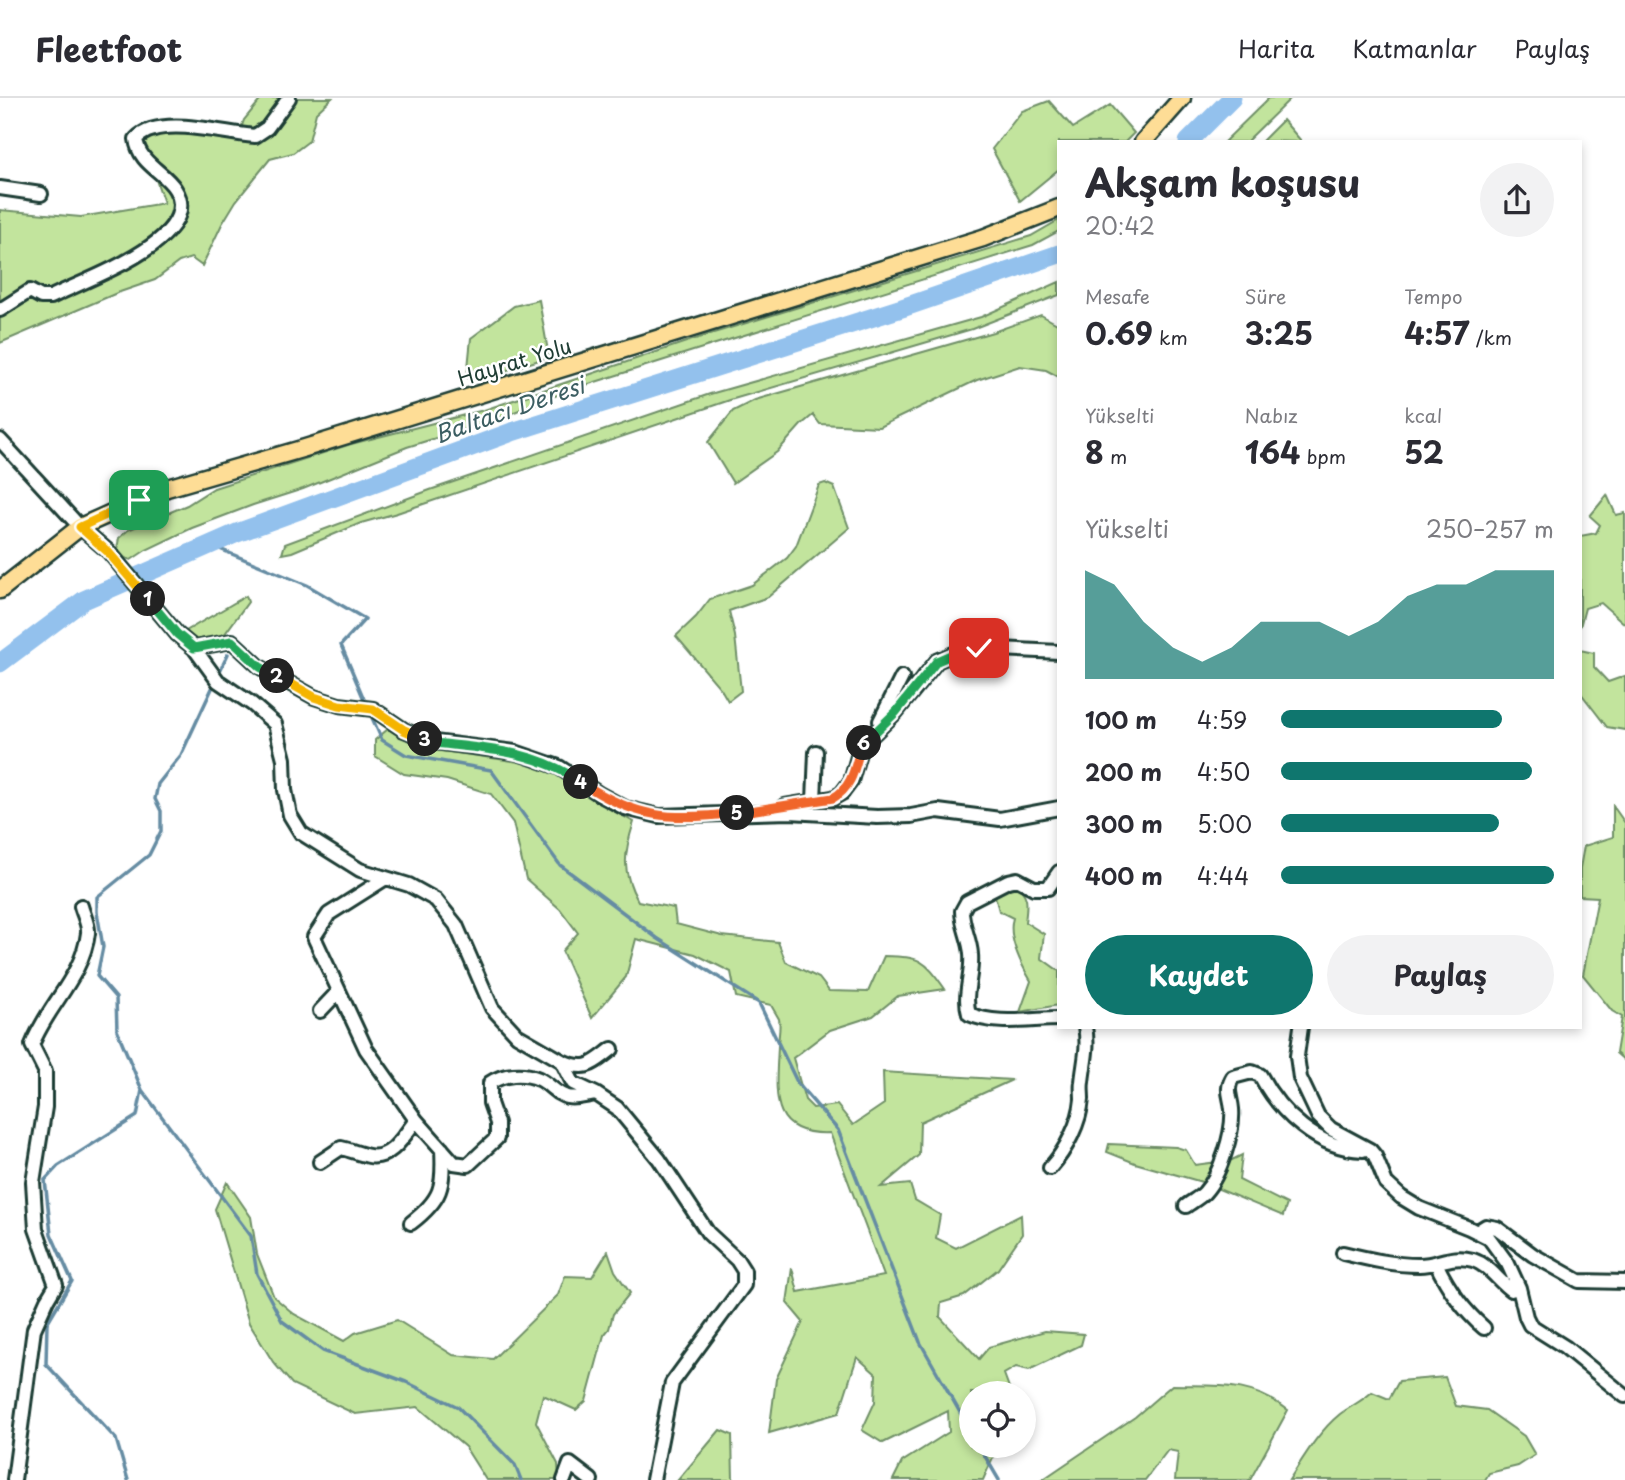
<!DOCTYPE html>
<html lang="tr">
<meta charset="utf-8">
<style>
:root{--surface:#fff;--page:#f2f2f3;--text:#2b2b33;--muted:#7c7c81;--line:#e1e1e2;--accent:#0f766e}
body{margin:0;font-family:"Playpen Sans",sans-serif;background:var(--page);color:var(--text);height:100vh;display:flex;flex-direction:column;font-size:26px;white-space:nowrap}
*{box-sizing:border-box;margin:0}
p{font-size:23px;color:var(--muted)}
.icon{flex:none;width:38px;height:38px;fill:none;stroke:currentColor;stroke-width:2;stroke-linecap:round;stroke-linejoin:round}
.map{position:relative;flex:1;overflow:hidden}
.sheet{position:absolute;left:1057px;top:42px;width:525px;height:889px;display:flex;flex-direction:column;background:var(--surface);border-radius:0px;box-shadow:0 4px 10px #0003}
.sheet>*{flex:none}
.fabs{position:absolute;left:959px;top:1283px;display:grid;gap:14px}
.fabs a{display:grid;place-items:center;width:77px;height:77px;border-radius:50%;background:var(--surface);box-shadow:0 4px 10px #0003;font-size:35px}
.pin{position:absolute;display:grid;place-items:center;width:60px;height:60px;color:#fff;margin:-30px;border-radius:14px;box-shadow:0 4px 10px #0006}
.km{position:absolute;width:35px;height:35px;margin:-18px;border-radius:50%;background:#222;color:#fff;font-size:19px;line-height:35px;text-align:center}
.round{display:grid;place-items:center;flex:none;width:74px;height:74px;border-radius:37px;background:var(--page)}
.summary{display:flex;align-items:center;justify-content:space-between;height:119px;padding:0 28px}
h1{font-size:38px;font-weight:700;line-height:52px}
.figures{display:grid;grid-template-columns:repeat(3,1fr);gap:10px;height:119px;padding:7px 28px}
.figures div{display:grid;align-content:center}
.figures b{font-size:30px;font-weight:700}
.figures small{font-size:19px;font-weight:400}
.figures p{font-size:19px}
.chart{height:196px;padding:14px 28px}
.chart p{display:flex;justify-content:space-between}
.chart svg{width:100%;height:126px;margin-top:7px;fill:var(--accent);opacity:.7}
.action{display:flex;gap:14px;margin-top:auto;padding:14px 28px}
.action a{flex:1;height:80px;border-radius:42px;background:var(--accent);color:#fff;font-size:28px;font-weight:700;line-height:80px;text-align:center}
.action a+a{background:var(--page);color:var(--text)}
ul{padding:0 28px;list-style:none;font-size:23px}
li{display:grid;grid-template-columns:112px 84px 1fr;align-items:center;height:52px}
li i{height:18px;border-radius:9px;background:var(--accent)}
header{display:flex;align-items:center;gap:42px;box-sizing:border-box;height:98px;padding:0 35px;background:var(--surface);border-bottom:2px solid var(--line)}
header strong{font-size:33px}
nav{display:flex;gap:38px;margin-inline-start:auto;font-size:24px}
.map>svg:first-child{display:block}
.green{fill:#c2e49d;stroke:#709068;stroke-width:2}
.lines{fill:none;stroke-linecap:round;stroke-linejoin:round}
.stream{stroke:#658ca3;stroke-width:3.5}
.river{stroke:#93c1ed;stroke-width:19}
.minor-casing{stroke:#1f3d34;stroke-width:18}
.major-casing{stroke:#1f3d34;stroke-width:21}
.minor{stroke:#fff;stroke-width:12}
.major{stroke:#fedd96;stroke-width:16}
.split-1-casing{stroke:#fff;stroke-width:14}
.split-2-casing{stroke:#fff;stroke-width:14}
.split-3-casing{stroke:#fff;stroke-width:14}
.split-4-casing{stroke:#fff;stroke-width:14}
.split-5-casing{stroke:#fff;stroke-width:14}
.split-6-casing{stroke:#fff;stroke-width:14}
.split-7-casing{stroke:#fff;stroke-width:14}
.split-1{stroke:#f5b400;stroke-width:9}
.split-2{stroke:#22a559;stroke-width:9}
.split-3{stroke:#f5b400;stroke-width:9}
.split-4{stroke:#22a559;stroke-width:9}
.split-5{stroke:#f0652b;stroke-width:9}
.split-6{stroke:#f0652b;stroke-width:9}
.split-7{stroke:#22a559;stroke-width:9}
.labels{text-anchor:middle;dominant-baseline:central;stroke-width:5;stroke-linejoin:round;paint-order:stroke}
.street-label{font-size:21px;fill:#1f3d34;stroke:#fff}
.water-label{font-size:23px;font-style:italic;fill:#3c5e62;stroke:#fff}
</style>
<header>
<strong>Fleetfoot</strong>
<nav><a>Harita</a><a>Katmanlar</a><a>Paylaş</a></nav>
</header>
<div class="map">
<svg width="1625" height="1382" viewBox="0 0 1625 1382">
<rect width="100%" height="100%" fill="#fff"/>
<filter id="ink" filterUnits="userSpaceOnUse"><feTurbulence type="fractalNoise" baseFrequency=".0143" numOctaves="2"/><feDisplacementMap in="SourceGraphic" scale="14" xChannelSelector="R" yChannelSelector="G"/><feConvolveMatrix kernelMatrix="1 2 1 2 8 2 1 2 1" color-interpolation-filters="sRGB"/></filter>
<g filter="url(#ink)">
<path class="green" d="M 262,0 L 332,0 L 316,15 L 309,43 L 293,55 L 270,61 L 236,103 L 222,126 L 202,168 L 191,160 L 179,164 L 155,182 L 117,195 L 0,245 L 0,112 L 81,119 L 164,105 L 142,41 C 171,27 206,36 237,42 L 244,22 Z
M 1269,0 L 1291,0 L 1246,44 L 1224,44 Z
M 1049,3 L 1073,30 L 1110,7 L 1134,35 L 1125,44 L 1059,44 L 1059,71 L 1020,103 L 992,51 L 1022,13 Z
M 1283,22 L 1302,44 L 1262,43 Z
M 1059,122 L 1059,133 L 1033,147 L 693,253 L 570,292 L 494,322 L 407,349 L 303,391 L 253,407 L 192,430 L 146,452 L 131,462 L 125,460 L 117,451 L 119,440 L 128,432 L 187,407 L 214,390 L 351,346 L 484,312 L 707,237 L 1031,138 Z
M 1059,184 L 1059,197 L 972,231 L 730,302 L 397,415 L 361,425 L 292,454 L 282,456 L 285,446 L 430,392 L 710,296 L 981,219 Z
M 539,202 L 549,259 L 475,282 L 467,280 L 471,240 L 514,208 Z
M 1041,217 L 1059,227 L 1059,279 L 1046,272 L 1020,268 L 977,282 L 879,329 L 820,326 L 813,317 L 801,327 L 777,354 L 733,385 L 708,344 L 733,313 L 755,302 L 993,234 Z
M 825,385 L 834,389 L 849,430 L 768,499 L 729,513 L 735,538 L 741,593 L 728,603 L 721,591 L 676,538 L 696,519 L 710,501 L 752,487 L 787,460 L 796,448 L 819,387 Z
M 1607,397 L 1616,417 L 1625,415 L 1625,526 L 1601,505 L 1585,510 L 1580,529 L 1580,438 L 1596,435 L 1600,427 L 1590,418 Z
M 246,498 L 248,504 L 221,541 L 196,545 L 186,533 Z
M 1580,552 L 1594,555 L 1594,569 L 1608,584 L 1625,578 L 1625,632 L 1607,629 L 1580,594 Z
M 388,631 L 422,650 L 526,665 L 556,677 L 597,704 L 634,724 C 624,755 621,773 638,803 L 674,810 L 676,826 L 722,838 L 778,844 L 786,864 L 819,880 L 829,893 L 868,894 L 884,858 C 921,859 924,861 945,891 L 898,898 L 873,918 L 830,932 L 793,960 L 805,1002 L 813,1010 L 837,1007 L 853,1027 L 884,1006 L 883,974 L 1012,982 L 920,1024 L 919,1057 L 881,1089 L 910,1086 L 915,1102 L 940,1117 L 936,1140 L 956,1150 L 1021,1117 L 1022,1136 L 998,1171 L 964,1198 L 941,1205 L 940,1219 L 979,1261 L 989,1249 L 1045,1233 L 1084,1236 L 1081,1247 L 1029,1272 L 1016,1269 L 1004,1276 L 1011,1295 L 971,1295 L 971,1348 L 998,1348 L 983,1382 L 893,1382 L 902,1364 L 949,1334 L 948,1313 L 883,1345 L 862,1332 L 875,1304 L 876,1276 L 857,1259 L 839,1315 L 769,1335 L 776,1281 L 803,1224 L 787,1205 L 792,1170 L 798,1194 L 884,1178 L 830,1035 C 768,1038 776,995 778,948 C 778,940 781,929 779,921 C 777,917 773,911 771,907 L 736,899 L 731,874 L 695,856 L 636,841 L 626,879 L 592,920 L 562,853 L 578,835 L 560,811 L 526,781 L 513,725 L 491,696 L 447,682 L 404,676 L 375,658 L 375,642 Z
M 1613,708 L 1625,725 L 1625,963 L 1616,955 L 1622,919 L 1612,913 L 1583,877 L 1598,799 L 1580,798 L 1580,770 L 1584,748 L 1613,739 Z
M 1014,786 C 1030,796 1027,807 1025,824 L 1044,836 L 1041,860 L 1059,873 L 1059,907 L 1020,914 L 1031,883 C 1021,866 1007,839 1013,820 L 999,813 L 995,798 L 1005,789 Z
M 1109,1046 L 1176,1049 L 1186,1052 L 1195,1067 L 1232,1062 L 1242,1057 L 1239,1082 L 1287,1106 L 1283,1118 L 1202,1084 L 1135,1065 L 1107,1054 Z
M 227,1084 L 251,1119 L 257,1156 L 274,1199 L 294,1216 L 344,1243 L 355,1235 L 397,1222 L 453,1257 L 493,1261 L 558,1197 L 565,1178 L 592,1179 L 608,1153 L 615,1173 L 630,1195 L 613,1216 L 609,1231 L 604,1237 L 586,1303 L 576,1312 L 543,1297 L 536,1324 L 558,1366 L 559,1382 L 486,1382 L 465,1349 L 418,1309 L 355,1316 L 292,1286 L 273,1264 L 249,1225 L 215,1111 Z
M 1445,1279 L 1456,1308 L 1487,1312 L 1524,1338 L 1535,1357 L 1518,1368 L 1489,1375 L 1485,1382 L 1289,1382 C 1304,1359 1318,1334 1340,1316 C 1351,1308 1362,1303 1372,1294 L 1389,1301 L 1399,1283 Z
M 1172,1287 C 1218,1288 1249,1283 1288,1312 L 1250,1382 L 1175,1382 L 1178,1354 L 1168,1352 L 1145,1382 L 1042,1382 L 1135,1319 Z
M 720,1332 L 732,1337 L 733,1382 L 678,1382 Z"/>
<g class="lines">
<path class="stream" d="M 210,447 L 307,487 L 365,521 L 341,547 L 366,606
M 218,577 L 228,556
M 369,613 L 382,642 L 406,657 L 491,672 L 560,767 L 657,840 L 759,905 L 798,986 L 838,1032 L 920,1244 L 971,1334
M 142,992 L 251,1138 L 257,1176 L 282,1223 L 323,1253 L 406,1284 L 458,1309 L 515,1367 L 521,1382
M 979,1348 L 999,1382
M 128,1382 L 116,1341 L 46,1266 L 47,1225 L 72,1183 L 51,1136 L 45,1082 L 58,1068 L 137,1018 L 142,992 L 117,932 L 116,900 L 97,878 L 103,849 L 97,814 L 97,799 L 149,757 L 161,733 L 161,713 L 155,701 L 158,686 L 181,657 L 215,584"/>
<path class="river" d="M 1188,44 L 1232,0
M 0,565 L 84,502 L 237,435 L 512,334 L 902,210 L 1059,156"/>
<defs>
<path id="minor" d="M 0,90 L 41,96
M 0,212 L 30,193 L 41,199 L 51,199 C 81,183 207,141 175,91 C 164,73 139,66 136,41 C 159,16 224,36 255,38 L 267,30 L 289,0
M 0,342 L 80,429 L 109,454 L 177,536 L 194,550 L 232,543 L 260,569 L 314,599 L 339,607 L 373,611 L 404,632 L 434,644 L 515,654 L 559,669 L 599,696 L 625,710 L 659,718 L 790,714 L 877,719 L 911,718 L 938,713 L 1000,721 L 1059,710
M 194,550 L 218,583 L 252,606 L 275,626 L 284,661 L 285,692 L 290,717 L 301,735 L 360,772 L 409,787 L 436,802 L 456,827 L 492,910 L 517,937 L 562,963 L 573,985 L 596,996 L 617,1010 L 659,1061 L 708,1135 L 737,1162 L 744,1173 L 744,1187 L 672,1285 L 653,1382
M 880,623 L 902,579
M 814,703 L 816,654
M 785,708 L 833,700 L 842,695 L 851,683 L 861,648 L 896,614 L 937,563 L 958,554 L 979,550 L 1059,554
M 1059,774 L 1048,790 L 1034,790 L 1017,781 L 1008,783 L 967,804 L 962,813 C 962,828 970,841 971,856 C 973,877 963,896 969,916 C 996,928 1030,921 1059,921
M 386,780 L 329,816 L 314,839 L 366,951 L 416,1022 L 454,1065 L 468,1067 L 497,1040 L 497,1025 L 490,1005 L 490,985 C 503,976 523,974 539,981 C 549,985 556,997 568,999 C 576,1001 587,997 596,996
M 320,913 L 338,894
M 1301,929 L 1297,958 L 1300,980 L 1318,1018 L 1331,1031 L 1370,1052 L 1375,1058 L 1386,1085 L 1401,1099 L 1419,1110 L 1469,1130 L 1489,1140 L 1508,1166 L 1519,1190 L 1526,1219 L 1530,1227 L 1565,1249 L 1625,1298
M 562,963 C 587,974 592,966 612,951
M 320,1064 L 341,1050 C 351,1052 359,1056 369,1058 C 391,1062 404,1038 416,1022
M 1050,1070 C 1066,1052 1080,1025 1082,1001 C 1082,995 1081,989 1082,984 C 1084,964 1089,949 1085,929
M 1186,1108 C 1191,1104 1199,1100 1204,1095 C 1220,1078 1234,1034 1232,1011 C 1231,998 1225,992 1233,979 L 1252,974 L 1260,977 C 1280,1015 1318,1051 1363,1052
M 411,1125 C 442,1101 444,1089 442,1051
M 1478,1133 L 1486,1128 L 1497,1130 L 1533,1157 L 1579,1183 L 1625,1184
M 1343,1155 C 1368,1161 1393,1167 1419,1167 C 1439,1167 1450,1156 1473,1162 C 1489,1167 1498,1183 1511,1192 L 1519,1190
M 1436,1165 C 1448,1191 1462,1211 1484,1230
M 14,1382 L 34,1231 L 47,1202 L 56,1187 L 36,1131 L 33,1084 L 45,1009 L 45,973 L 32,947 C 47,908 83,878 88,835 C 89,827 83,816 81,808
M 564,1382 L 570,1366 L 591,1382"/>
<path id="major" d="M 1143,44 L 1182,0
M 0,492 L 80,429 L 167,390 L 305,350 L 983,140 L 1059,110"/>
</defs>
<use href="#minor" class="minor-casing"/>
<use href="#major" class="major-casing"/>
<use href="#minor" class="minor"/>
<use href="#major" class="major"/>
</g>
</g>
<g class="lines" filter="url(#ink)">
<defs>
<path id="split-1" d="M 139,402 L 80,429 L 108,454 L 148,501"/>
<path id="split-2" d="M 148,501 L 177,536 L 194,550 L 232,543 L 260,569 L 277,578"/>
<path id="split-3" d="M 277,578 L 314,599 L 339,607 L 373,611 L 404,632 L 425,641"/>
<path id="split-4" d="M 425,641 L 434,645 C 489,651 534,652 581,684"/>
<path id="split-5" d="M 581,684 C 635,721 672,723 737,715"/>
<path id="split-6" d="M 737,715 L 833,700 C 853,689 855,668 861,648 L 864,645"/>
<path id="split-7" d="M 864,645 L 896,614 L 937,563 L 958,554 L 979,550"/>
</defs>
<use href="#split-1" class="split-1-casing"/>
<use href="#split-2" class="split-2-casing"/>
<use href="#split-3" class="split-3-casing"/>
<use href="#split-4" class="split-4-casing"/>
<use href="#split-5" class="split-5-casing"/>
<use href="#split-6" class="split-6-casing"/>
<use href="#split-7" class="split-7-casing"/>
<use href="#split-1" class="split-1"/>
<use href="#split-2" class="split-2"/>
<use href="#split-3" class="split-3"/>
<use href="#split-4" class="split-4"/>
<use href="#split-5" class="split-5"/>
<use href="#split-6" class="split-6"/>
<use href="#split-7" class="split-7"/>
</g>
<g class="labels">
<g class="street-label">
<text transform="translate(514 263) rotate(-17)">Hayrat Yolu</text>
</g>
<g class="water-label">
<text transform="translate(509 311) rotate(-19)">Baltacı Deresi</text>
</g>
</g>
</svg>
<div class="fabs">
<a><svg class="icon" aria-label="locate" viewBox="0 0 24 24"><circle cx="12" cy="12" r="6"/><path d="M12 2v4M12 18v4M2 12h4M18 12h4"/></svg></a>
</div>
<div class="pin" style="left:139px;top:402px;background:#1e9e55"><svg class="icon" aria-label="arrive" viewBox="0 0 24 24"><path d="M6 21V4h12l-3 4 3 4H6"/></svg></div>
<div class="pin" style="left:979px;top:550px;background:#d93025"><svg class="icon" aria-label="check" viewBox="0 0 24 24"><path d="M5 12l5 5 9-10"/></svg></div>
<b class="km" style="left:148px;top:501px">1</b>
<b class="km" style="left:277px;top:578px">2</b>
<b class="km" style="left:425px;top:641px">3</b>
<b class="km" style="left:581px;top:684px">4</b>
<b class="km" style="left:737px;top:715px">5</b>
<b class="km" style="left:864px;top:645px">6</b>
<section class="sheet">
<div class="summary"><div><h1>Akşam koşusu</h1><p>20:42</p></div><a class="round"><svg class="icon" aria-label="share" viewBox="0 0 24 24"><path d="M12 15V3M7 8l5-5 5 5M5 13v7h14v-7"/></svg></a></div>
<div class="figures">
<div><p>Mesafe</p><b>0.69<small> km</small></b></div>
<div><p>Süre</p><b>3:25</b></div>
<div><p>Tempo</p><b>4:57<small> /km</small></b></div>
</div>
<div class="figures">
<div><p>Yükselti</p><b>8<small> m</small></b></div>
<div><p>Nabız</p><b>164<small> bpm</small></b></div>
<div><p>kcal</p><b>52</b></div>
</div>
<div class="chart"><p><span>Yükselti</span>250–257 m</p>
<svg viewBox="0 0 160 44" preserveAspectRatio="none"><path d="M0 44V6L10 11L20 24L30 33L40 38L50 33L60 24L70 24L80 24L90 29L100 24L110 15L120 11L130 11L140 6L150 6L160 6V44z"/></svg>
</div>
<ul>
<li><b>100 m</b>4:59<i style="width:81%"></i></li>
<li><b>200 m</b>4:50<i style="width:92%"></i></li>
<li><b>300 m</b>5:00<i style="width:80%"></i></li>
<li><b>400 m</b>4:44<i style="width:100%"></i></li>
</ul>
<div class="action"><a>Kaydet</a><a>Paylaş</a></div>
</section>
</div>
